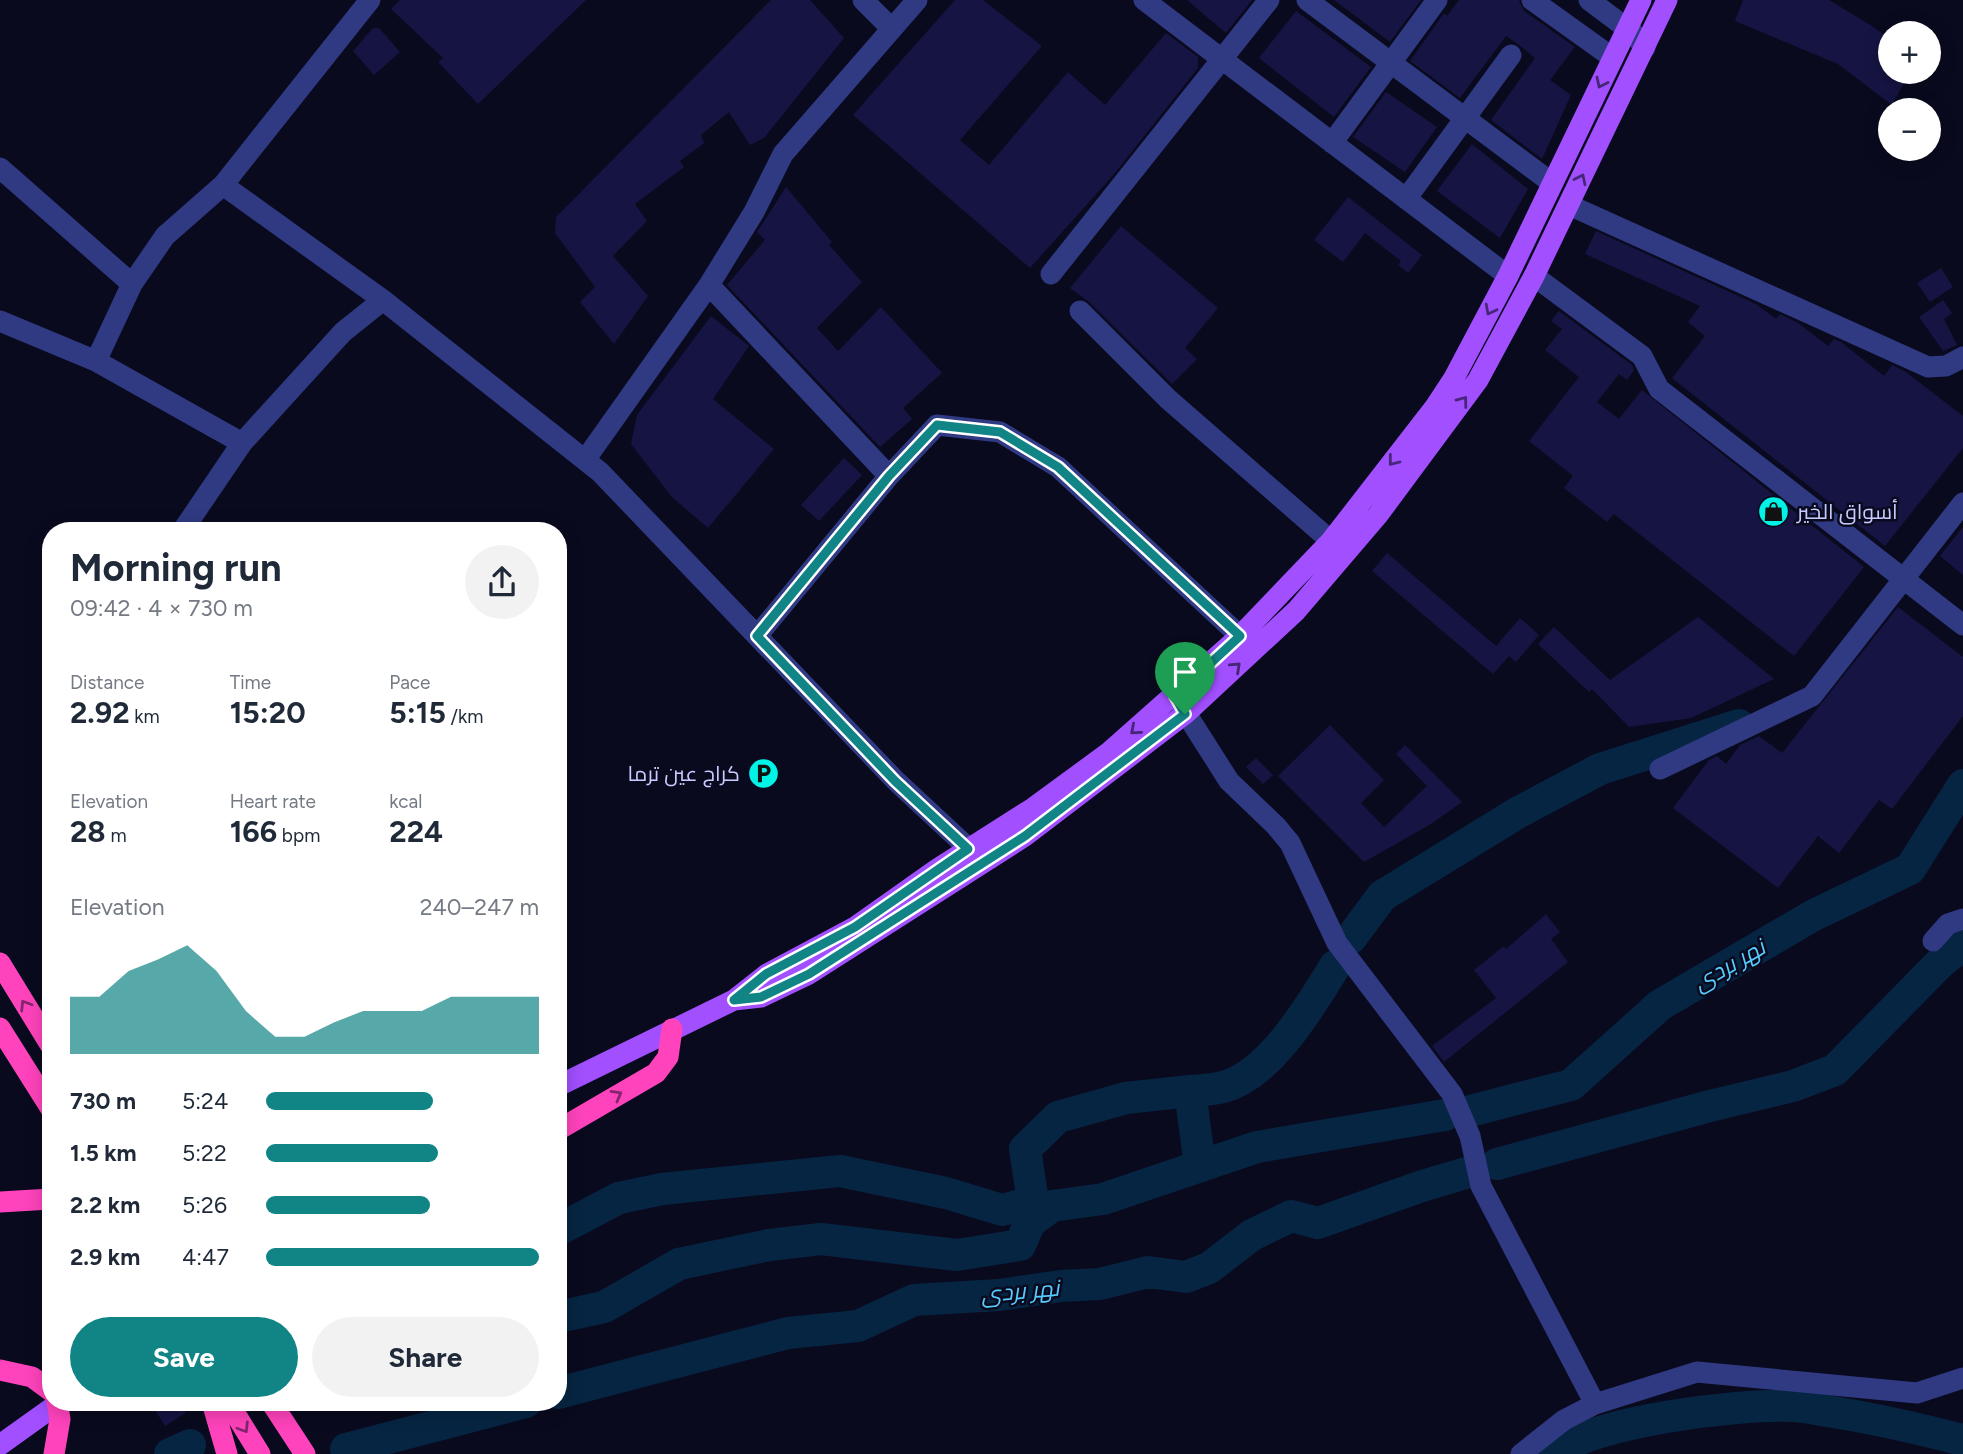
<!DOCTYPE html>
<meta charset="utf-8">
<style>
:root{--surface:#fff;--page:#f2f2f3;--text:#1f2937;--muted:#747a83;--accent:#118485}
body{margin:0;font-family:Figtree,Cairo,sans-serif;background:var(--page);color:var(--text);height:100vh;display:flex;flex-direction:column;font-size:26px;white-space:nowrap}
*{box-sizing:border-box;margin:0}
p{font-size:23px;color:var(--muted)}
.icon{flex:none;width:38px;height:38px;fill:none;stroke:currentColor;stroke-width:2;stroke-linecap:round;stroke-linejoin:round}
.map{position:relative;flex:1;overflow:hidden}
.sheet{position:absolute;left:42px;top:522px;width:525px;height:889px;display:flex;flex-direction:column;background:var(--surface);border-radius:28px;box-shadow:0 4px 18px #0003}
.sheet>*{flex:none}
.controls{position:absolute;left:1878px;top:21px;display:grid;gap:14px}
.controls a{display:grid;place-items:center;width:63px;height:63px;border-radius:50%;background:var(--surface);box-shadow:0 4px 18px #0003;font-size:35px}
.pin{position:absolute;display:grid;place-items:center;width:60px;height:60px;color:#fff;margin:-72px -30px;border-radius:50% 50% 50% 0;rotate:-45deg;box-shadow:0 0 7px #0007}
.pin .icon{rotate:45deg}
.round{display:grid;place-items:center;flex:none;width:74px;height:74px;border-radius:37px;background:var(--page)}
.overview{display:flex;align-items:center;justify-content:space-between;height:119px;padding:0 28px}
h1{font-size:38px;font-weight:700;line-height:52px}
.figures{display:grid;grid-template-columns:repeat(3,1fr);gap:10px;height:119px;padding:7px 28px}
.figures div{display:grid;align-content:center}
.figures b{font-size:30px;font-weight:700}
.figures small{font-size:19px;font-weight:400}
.figures p{font-size:19px}
.chart{height:196px;padding:14px 28px}
.chart p{display:flex;justify-content:space-between}
.chart svg{width:100%;height:126px;margin-top:7px;fill:var(--accent);opacity:.7}
.action{display:flex;gap:14px;margin-top:auto;padding:14px 28px}
.action a{flex:1;height:80px;border-radius:42px;background:var(--accent);color:#fff;font-size:28px;font-weight:700;line-height:80px;text-align:center}
.action a+a{background:var(--page);color:var(--text)}
ul{padding:0 28px;list-style:none;font-size:23px}
li{display:grid;grid-template-columns:112px 84px 1fr;align-items:center;height:52px}
li i{height:18px;border-radius:9px;background:var(--accent)}
.map>svg:first-child{display:block}
.lines{fill:none;stroke-linecap:round;stroke-linejoin:round}
.river{stroke:#062542;stroke-width:32}
.building{fill:#161442}
.minor{stroke:#303a83;stroke-width:21}
.major{stroke:#a14fff;stroke-width:21}
.highway{stroke:#ff43bc;stroke-width:21}
.oneway{stroke:#462679}
.oneway2{stroke:#84266e}
.route-casing{stroke:#fff;stroke-width:14}
.route{stroke:#118485;stroke-width:9}
.labels{text-anchor:middle;dominant-baseline:central;stroke-width:5;stroke-linejoin:round;paint-order:stroke}
.poi-label{font-size:21px;fill:#c8cbff;stroke:#0a0a1f;text-anchor:start}
.water-label{font-size:23px;font-style:italic;fill:#56ccff;stroke:#0a0a1f}
</style>
<div class="map">
<svg width="1963" height="1454" viewBox="0 0 1963 1454">
<rect width="100%" height="100%" fill="#0a0a1f"/>
<g class="lines">
<path class="river" d="M 1351,938 L 1382,896 L 1519,812 L 1600,769 L 1739,725
M 1190,1091 C 1201,1090 1212,1090 1223,1087 C 1270,1075 1311,1005 1335,966
M 1470,1111 L 1571,1085 L 1660,1005 L 1814,915 L 1910,869 L 1963,785
M 1497,1164 L 1710,1106 L 1793,1086 L 1835,1070 L 1941,962 L 1963,945
M 558,1230 L 619,1198 L 662,1189 L 840,1171 L 946,1193 L 1002,1210 L 1033,1202 L 1025,1149 L 1058,1117 L 1126,1098 L 1190,1091 L 1200,1166
M 558,1317 L 604,1307 L 679,1264 L 769,1245 L 821,1239 L 957,1255 L 1020,1245 L 1030,1222 L 1052,1206 L 1103,1199 L 1257,1147 L 1445,1115
M 558,1393 L 788,1333 L 858,1326 L 914,1300 L 999,1295 L 1061,1286 L 1100,1284 L 1148,1272 L 1186,1277 L 1209,1268 L 1252,1235 L 1291,1216 L 1318,1223 L 1422,1186 L 1466,1173
M 346,1449 L 526,1402
M 170,1454 L 190,1445
M 1553,1454 C 1593,1421 1737,1404 1791,1406 C 1804,1406 1819,1410 1833,1412 C 1877,1419 1920,1429 1963,1440"/>
</g>
<path class="building" d="M 400,0 L 586,0 L 478,104 L 438,62 L 443,58 L 391,9 Z
M 771,0 L 810,0 L 844,38 L 764,138 L 750,145 L 729,112 L 701,135 L 704,143 L 680,161 L 684,167 L 635,204 L 647,221 L 613,256 L 648,296 L 614,344 L 580,302 L 595,287 L 555,233 L 556,217 Z
M 955,0 L 983,0 L 1042,46 L 960,140 L 989,165 L 1068,72 L 1105,105 L 1166,33 L 1198,57 L 1198,68 L 1115,173 L 1030,268 L 853,115 Z
M 1187,0 L 1252,0 L 1226,33 Z
M 1334,0 L 1421,0 L 1390,42 Z
M 1459,0 L 1519,0 L 1524,11 L 1575,47 L 1550,80 L 1571,95 L 1542,159 L 1491,120 L 1535,58 L 1519,45 L 1506,36 L 1460,98 L 1410,61 L 1444,13 L 1447,16 Z
M 1743,0 L 1829,0 L 1872,26 L 1890,39 L 1890,72 L 1910,72 L 1892,105 L 1838,64 L 1735,21 Z
M 1296,11 L 1371,67 L 1334,117 L 1259,58 Z
M 373,28 L 379,28 L 400,52 L 374,75 L 353,51 Z
M 1386,92 L 1437,127 L 1405,172 L 1353,137 Z
M 1472,144 L 1528,189 L 1500,238 L 1437,191 Z
M 786,187 L 832,242 L 829,245 L 862,282 L 817,328 L 838,351 L 881,307 L 942,373 L 903,408 L 912,419 L 880,447 L 727,285 L 765,240 L 757,232 Z
M 1348,197 L 1422,255 L 1408,273 L 1398,265 L 1401,261 L 1365,233 L 1343,262 L 1314,240 Z
M 1121,226 L 1218,308 L 1185,348 L 1197,359 L 1172,384 L 1089,302 L 1070,288 Z
M 1596,231 L 1756,304 L 1776,319 L 1780,314 L 1798,323 L 1828,346 L 1834,339 L 1841,342 L 1884,376 L 1892,365 L 1906,372 L 1963,416 L 1963,448 L 1885,546 L 1672,378 L 1705,336 L 1688,322 L 1700,306 L 1585,254 Z
M 1941,268 L 1953,287 L 1930,302 L 1917,283 Z
M 1943,300 L 1952,313 L 1944,319 L 1957,345 L 1943,351 L 1919,317 Z
M 1559,311 L 1632,365 L 1634,370 L 1627,380 L 1619,374 L 1597,402 L 1619,419 L 1642,390 L 1864,567 L 1794,656 L 1614,514 L 1607,522 L 1564,488 L 1573,476 L 1529,441 L 1579,377 L 1545,350 L 1562,329 L 1551,321 Z
M 711,316 L 749,346 L 713,399 L 774,449 L 708,528 L 672,497 L 631,444 L 637,415 Z
M 844,458 L 862,475 L 819,521 L 801,505 Z
M 1963,527 L 1963,575 L 1940,556 Z
M 1387,553 L 1496,646 L 1520,618 L 1539,635 L 1516,662 L 1509,656 L 1493,674 L 1372,571 Z
M 1898,607 L 1963,657 L 1963,716 L 1892,809 L 1879,800 L 1839,853 L 1818,836 L 1778,888 L 1673,808 L 1709,760 L 1717,756 L 1726,764 L 1740,745 L 1759,736 L 1782,753 Z
M 1698,617 L 1774,679 L 1691,718 L 1629,727 L 1592,689 L 1589,692 L 1538,644 L 1554,627 L 1610,680 Z
M 1330,725 L 1384,780 L 1361,803 L 1384,827 L 1427,786 L 1396,754 L 1405,745 L 1462,802 L 1431,824 L 1364,862 L 1278,776 Z
M 1256,758 L 1273,775 L 1263,784 L 1246,767 Z
M 1546,914 L 1560,932 L 1551,939 L 1568,962 L 1444,1062 L 1432,1046 L 1496,998 L 1474,970 L 1504,946 L 1506,949 Z
M 150,1402 L 179,1402 L 186,1413 L 165,1426 Z"/>
<g class="lines">
<path class="minor" d="M 863,0 L 892,29
M 1144,0 L 1508,276
M 1307,0 L 1552,183
M 1532,0 L 1613,58
M 1589,0 L 1633,33 L 1645,48
M 1332,143 L 1437,0
M 0,168 L 132,284
M 223,185 L 383,300 L 600,472 L 896,781 L 980,859
M 1406,199 L 1511,55
M 1569,205 L 1928,367 L 1946,366 L 1963,357
M 1051,274 L 1269,0
M 1534,276 L 1642,356 L 1659,389 L 1963,625
M 709,285 L 889,476 L 757,636
M 1080,311 L 1168,399 L 1331,541
M 0,321 L 96,361 L 242,443
M 96,361 L 132,284 L 165,236 L 223,185 L 370,0
M 585,460 L 709,285 L 754,212 L 783,154 L 917,0
M 889,476 L 937,425 L 1000,432 L 1058,467 L 1240,636
M 183,530 L 242,443 L 343,332 L 383,300
M 1175,696 L 1229,781 L 1276,826 L 1290,843 L 1337,943 L 1452,1094 L 1470,1136 L 1481,1186 L 1595,1404
M 1660,769 L 1812,696 L 1963,503
M 1933,941 L 1948,924 L 1963,919
M 1521,1454 L 1564,1420 L 1595,1404 L 1697,1372 L 1917,1393 L 1963,1378"/>
<path class="major" d="M 734,1000 L 761,997 L 809,974 L 1025,836 L 1185,714 L 1296,611 L 1378,515 L 1478,380 L 1534,276 L 1667,0
M 558,1086 L 734,1000 L 767,974 L 855,927 L 937,869 L 1033,808 L 1108,753 L 1240,636 L 1331,541 L 1435,407 L 1454,378 L 1508,276 L 1641,0
M 0,1445 L 60,1402"/>
<path class="highway" d="M 0,963 L 51,1046
M 0,1028 L 51,1109
M 558,1130 L 656,1073 L 668,1057 L 672,1029
M 0,1202 L 51,1199
M 0,1370 L 32,1377 L 51,1391
M 212,1402 L 227,1454
M 228,1402 L 260,1454
M 271,1402 L 305,1454
M 54,1454 L 60,1419 L 57,1402"/>
</g>
<defs><path id="oneway-chevron" d="M-2-3.5L2.5 0L-2 3.5" fill="none" stroke-width="1.6" stroke-linecap="round" stroke-linejoin="round" transform="scale(1.75)"/></defs>
<g class="oneway">
<use href="#oneway-chevron" transform="translate(1601 83) rotate(116)"/>
<use href="#oneway-chevron" transform="translate(1581 179) rotate(-64)"/>
<use href="#oneway-chevron" transform="translate(1490 310) rotate(117)"/>
<use href="#oneway-chevron" transform="translate(1463 401) rotate(-53)"/>
<use href="#oneway-chevron" transform="translate(1393 461) rotate(128)"/>
<use href="#oneway-chevron" transform="translate(1236 667) rotate(-43)"/>
<use href="#oneway-chevron" transform="translate(1135 730) rotate(139)"/>
</g>
<g class="oneway2">
<use href="#oneway-chevron" transform="translate(25 1005) rotate(-122)"/>
<use href="#oneway-chevron" transform="translate(617 1095) rotate(-29)"/>
<use href="#oneway-chevron" transform="translate(244 1428) rotate(58)"/>
</g>
<g class="lines">
<defs>
<path id="route" d="M 937,425 L 1000,432 L 1058,467 L 1240,636 L 1175,696 L 1185,714 L 1025,836 L 809,974 L 761,997 L 734,1000 L 766,974 L 855,927 L 968,849 L 895,781 L 757,636 L 889,476 Z"/>
</defs>
<use href="#route" class="route-casing"/>
<use href="#route" class="route"/>
</g>
<defs>
<symbol id="shop-disc" viewBox="-11 -11 22 22"><circle r="9.5" fill="#00f3e4" stroke="#0a0a1f"/><path d="M-5-2.5h2.3a2.7 3.5 0 0 1 5.4 0H5L5.5 6h-11ZM-1.5-2.5h3a1.5 2.3 0 0 0-3 0Z" fill="#111"/></symbol>
<symbol id="parking-disc" viewBox="-11 -11 22 22"><circle r="9.5" fill="#00f3e4" stroke="#0a0a1f"/><path d="M-3.5-5.5H1a3.5 3.5 0 0 1 0 7H-1V5.5H-3.5ZM-1-3.4V-.6H.8a1.4 1.4 0 0 0 0-2.8Z" fill="#111"/></symbol>
</defs>
<g fill-rule="evenodd">
<use href="#shop-disc" x="1756" y="494" width="35" height="35"/>
<use href="#parking-disc" x="746" y="756" width="35" height="35"/>
</g>
<g class="labels">
<g class="poi-label">
<text x="1797" y="511">أسواق الخير</text>
<text x="740" y="773" text-anchor="end">كراج عين ترما</text>
</g>
<g class="water-label">
<text transform="translate(1729 965) rotate(-30)">نهر بردى</text>
<text transform="translate(1020 1291) rotate(-5)">نهر بردى</text>
</g>
</g>
</svg>
<div class="controls">
<a>+</a>
<a>−</a>
</div>
<div class="pin" style="left:1185px;top:714px;background:#1e9e55"><svg class="icon" aria-label="arrive" viewBox="0 0 24 24"><path d="M6 21V4h12l-3 4 3 4H6"/></svg></div>
<section class="sheet">
<div class="overview"><div><h1>Morning run</h1><p>09:42 · 4 × 730 m</p></div><a class="round"><svg class="icon" aria-label="share" viewBox="0 0 24 24"><path d="M12 15V3M7 8l5-5 5 5M5 13v7h14v-7"/></svg></a></div>
<div class="figures">
<div><p>Distance</p><b>2.92<small> km</small></b></div>
<div><p>Time</p><b>15:20</b></div>
<div><p>Pace</p><b>5:15<small> /km</small></b></div>
</div>
<div class="figures">
<div><p>Elevation</p><b>28<small> m</small></b></div>
<div><p>Heart rate</p><b>166<small> bpm</small></b></div>
<div><p>kcal</p><b>224</b></div>
</div>
<div class="chart"><p><span>Elevation</span>240–247 m</p>
<svg viewBox="0 0 160 44" preserveAspectRatio="none"><path d="M0 44V24L10 24L20 15L30 11L40 6L50 15L60 29L70 38L80 38L90 33L100 29L110 29L120 29L130 24L140 24L150 24L160 24V44z"/></svg>
</div>
<ul>
<li><b>730 m</b>5:24<i style="width:61%"></i></li>
<li><b>1.5 km</b>5:22<i style="width:63%"></i></li>
<li><b>2.2 km</b>5:26<i style="width:60%"></i></li>
<li><b>2.9 km</b>4:47<i style="width:100%"></i></li>
</ul>
<div class="action"><a>Save</a><a>Share</a></div>
</section>
</div>
